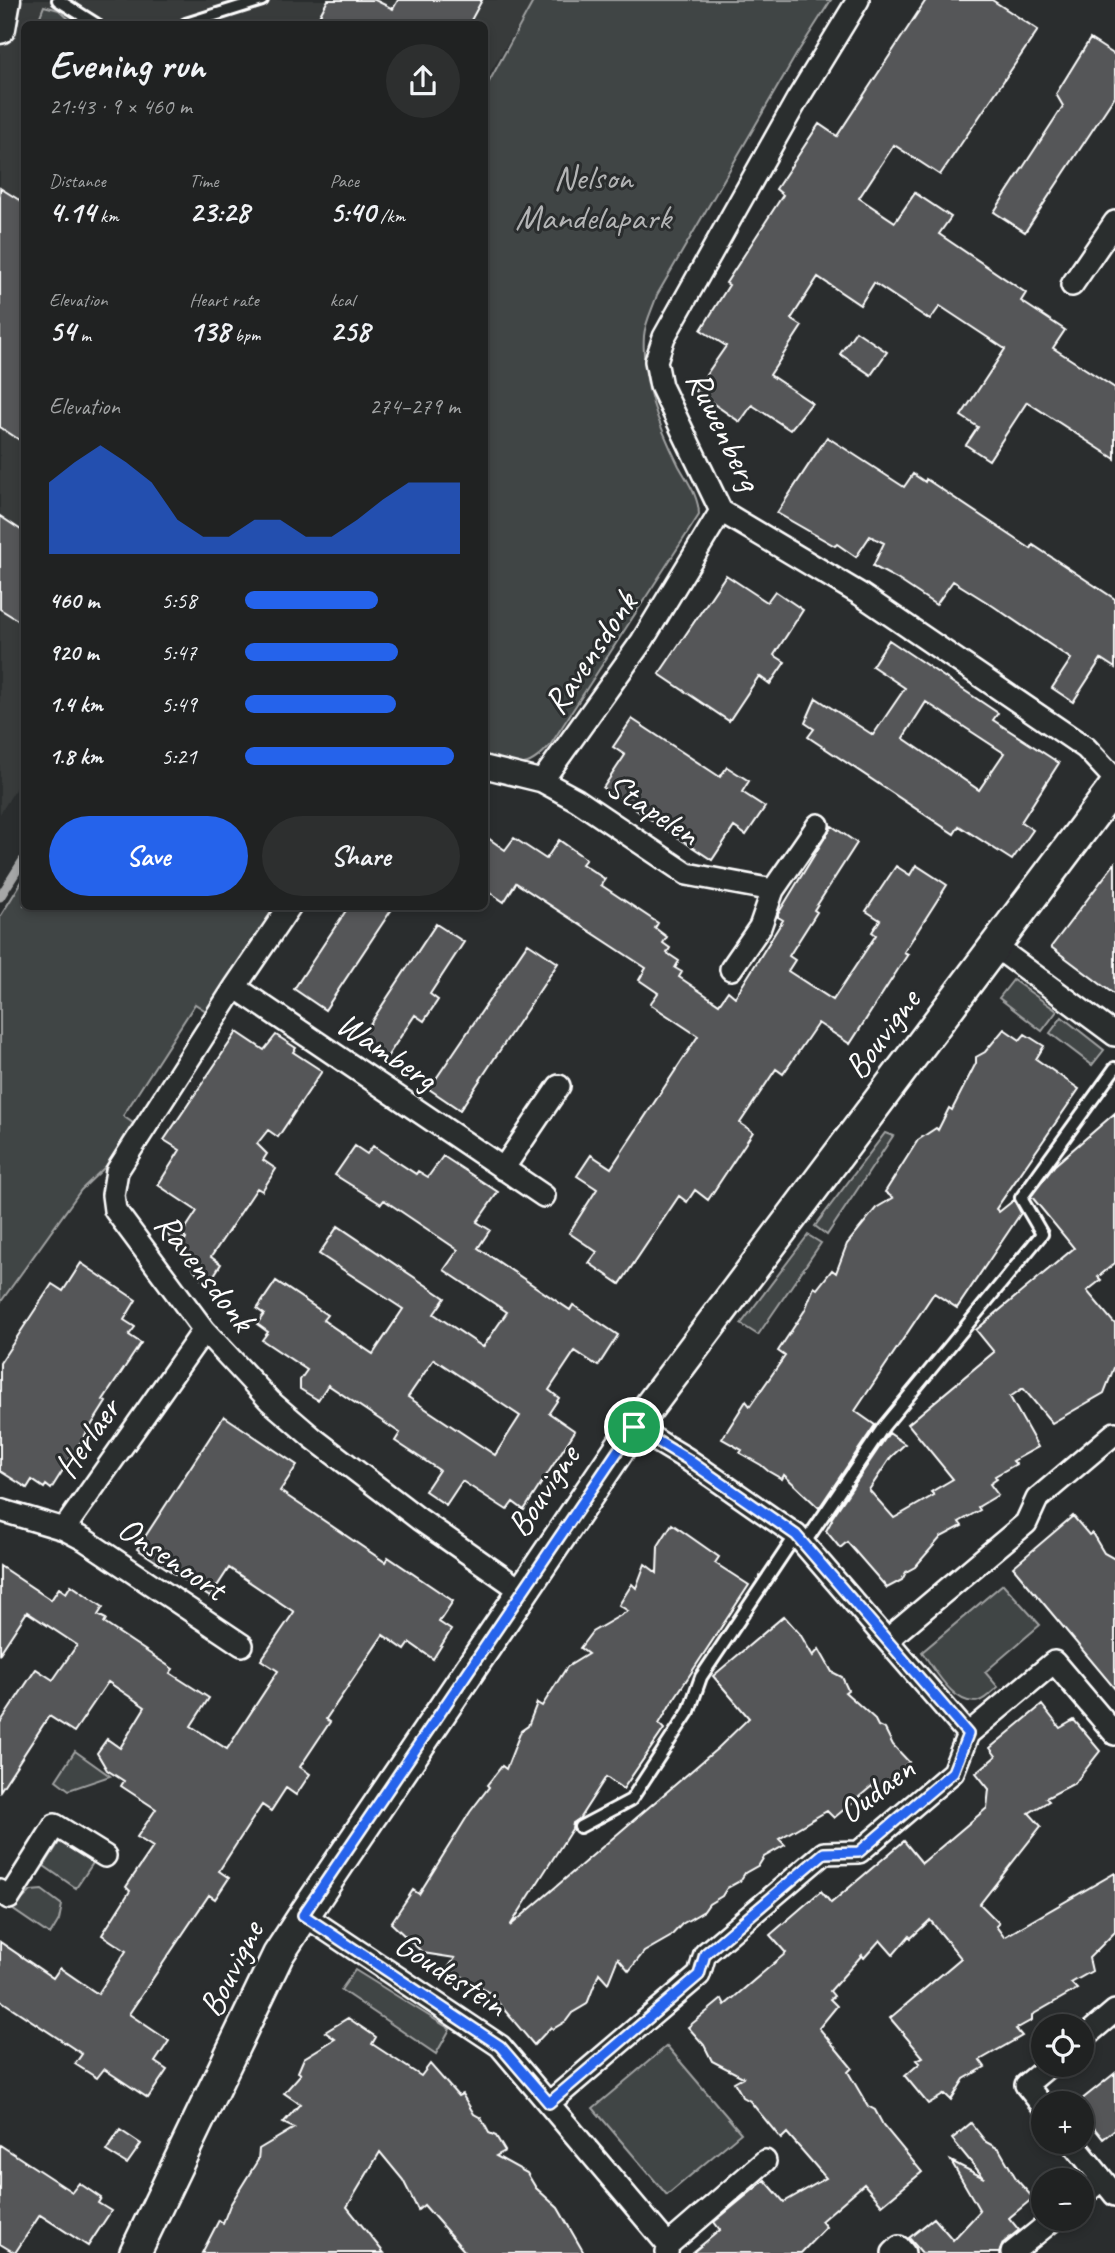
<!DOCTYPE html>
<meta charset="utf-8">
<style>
:root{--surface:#202222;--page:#2d2f2f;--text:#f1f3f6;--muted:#a2a4a5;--line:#3d3f40;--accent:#2563eb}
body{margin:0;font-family:Caveat,sans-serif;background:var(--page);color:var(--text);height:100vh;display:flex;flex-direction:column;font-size:26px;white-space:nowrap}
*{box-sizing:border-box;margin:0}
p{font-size:23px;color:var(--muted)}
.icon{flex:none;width:38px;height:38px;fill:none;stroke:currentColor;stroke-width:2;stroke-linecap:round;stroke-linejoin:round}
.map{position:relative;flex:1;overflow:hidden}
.panel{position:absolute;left:21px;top:21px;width:467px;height:889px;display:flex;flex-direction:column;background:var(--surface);border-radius:10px;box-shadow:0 4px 10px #0003,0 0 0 2px var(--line)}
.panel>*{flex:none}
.fabs{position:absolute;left:1031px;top:2014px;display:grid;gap:14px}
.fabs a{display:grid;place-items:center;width:63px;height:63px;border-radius:50%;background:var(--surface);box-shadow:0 4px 10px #0003,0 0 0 2px var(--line);font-size:35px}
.pin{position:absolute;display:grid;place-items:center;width:60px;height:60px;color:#fff;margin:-30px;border:4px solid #fff;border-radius:50%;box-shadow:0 2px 7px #0007}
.round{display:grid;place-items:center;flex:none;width:74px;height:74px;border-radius:37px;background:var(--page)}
.overview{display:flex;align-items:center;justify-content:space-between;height:119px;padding:0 28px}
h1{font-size:38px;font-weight:700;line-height:52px}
.metrics{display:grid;grid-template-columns:repeat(3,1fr);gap:10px;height:119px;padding:7px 28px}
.metrics div{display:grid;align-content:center}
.metrics b{font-size:30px;font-weight:700}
.metrics small{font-size:19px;font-weight:400}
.metrics p{font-size:19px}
.chart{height:196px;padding:14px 28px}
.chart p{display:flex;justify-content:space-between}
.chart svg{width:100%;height:126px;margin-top:7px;fill:var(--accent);opacity:.7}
.action{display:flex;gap:14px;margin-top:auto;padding:14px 28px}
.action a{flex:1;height:80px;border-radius:42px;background:var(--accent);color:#fff;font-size:28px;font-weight:700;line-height:80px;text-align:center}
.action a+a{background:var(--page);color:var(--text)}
ul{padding:0 28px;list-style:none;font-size:23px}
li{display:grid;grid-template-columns:112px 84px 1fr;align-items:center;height:52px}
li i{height:18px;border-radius:9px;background:var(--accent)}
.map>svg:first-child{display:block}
.built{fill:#373a3b}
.green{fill:#414445;stroke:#a0a2a2;stroke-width:2}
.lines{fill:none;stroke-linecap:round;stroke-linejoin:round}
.stream{stroke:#a6a7a7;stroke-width:9}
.building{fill:#555758;stroke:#fff;stroke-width:2;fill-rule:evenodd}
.lane-casing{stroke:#fff;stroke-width:16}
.street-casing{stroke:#fff;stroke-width:26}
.secondary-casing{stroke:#fff;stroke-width:35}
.lane{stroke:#2a2d2e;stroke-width:10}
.street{stroke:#2a2d2e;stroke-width:21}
.secondary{stroke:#2a2d2e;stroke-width:30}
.route-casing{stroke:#fff;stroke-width:14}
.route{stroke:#2563eb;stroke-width:9}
.labels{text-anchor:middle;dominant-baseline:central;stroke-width:6;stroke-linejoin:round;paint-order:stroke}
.park-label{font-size:35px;fill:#b3b4b5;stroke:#2a2d2e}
.street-label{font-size:35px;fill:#fff;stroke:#2a2d2e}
</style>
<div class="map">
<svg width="1115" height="2253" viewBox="0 0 1115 2253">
<rect width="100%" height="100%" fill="#2a2d2e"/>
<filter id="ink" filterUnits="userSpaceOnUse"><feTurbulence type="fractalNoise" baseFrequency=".0143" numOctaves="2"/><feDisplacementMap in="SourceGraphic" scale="14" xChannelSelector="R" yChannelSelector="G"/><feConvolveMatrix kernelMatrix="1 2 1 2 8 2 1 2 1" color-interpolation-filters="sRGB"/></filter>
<g filter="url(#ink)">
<path class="built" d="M 0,0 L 534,0 L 485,81 L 485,24 L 24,24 L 24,775 L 0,814 Z"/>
<path class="green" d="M 534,0 L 831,0 L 796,55 L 657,295 C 653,308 645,322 644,336 C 641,382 659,426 679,466 C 688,482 699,497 699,515 L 551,744 C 527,772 518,766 485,757 L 485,89 Z
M 44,6 L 59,10 L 74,24 L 37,24 Z
M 24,878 L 24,906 L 275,907 L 206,1011 L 195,1004 L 123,1116 L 133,1123 L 106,1166 L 81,1190 L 0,1303 L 0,917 Z
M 1013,980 L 1057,1011 L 1042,1031 L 999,998 Z
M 1062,1017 L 1104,1050 L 1092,1065 L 1050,1033 Z
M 885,1133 L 893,1136 L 827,1235 L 815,1226 Z
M 808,1235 L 821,1243 L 758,1335 L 741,1324 Z
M 1003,1584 L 1040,1625 L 985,1672 L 998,1687 C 993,1691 986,1699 979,1701 C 955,1708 934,1668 922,1652 Z
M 75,1751 L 110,1776 L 69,1790 L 56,1780 Z
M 60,1841 L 93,1863 L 76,1888 L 44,1866 Z
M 42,1890 L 62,1905 L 59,1920 L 50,1935 L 12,1909 L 31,1891 Z
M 355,1970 L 450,2029 L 436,2054 L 341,1990 Z
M 667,2046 L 741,2133 L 667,2195 L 593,2108 Z"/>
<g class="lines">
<path class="stream" d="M 0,897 L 24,859"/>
</g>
<path class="building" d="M 328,0 L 375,0 L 393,9 L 398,0 L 482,0 L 469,24 L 315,24 Z
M 926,0 L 992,0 L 1038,30 L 940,175 L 894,145 L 859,198 L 895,222 L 915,193 L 951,217 L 939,234 L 1026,293 L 1021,301 L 1065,330 L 1053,348 L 1115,388 L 1115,459 L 1027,402 L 989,460 L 966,445 L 978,427 L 961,416 L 1005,349 L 940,306 L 930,320 L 874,283 L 860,305 L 818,277 L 791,319 L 802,326 L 770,375 L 812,403 L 790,430 L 752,405 L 740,422 L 695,391 L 726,346 L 701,330 L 729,285 L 726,283 L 783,195 L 776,189 L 819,124 L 837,136 Z
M 1090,39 L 1115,55 L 1115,96 L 1025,232 L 994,212 L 1063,106 L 1056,94 Z
M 0,188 L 24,203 L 24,443 L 0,427 Z
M 856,331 L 887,352 L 871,375 L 840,354 Z
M 827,437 L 904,487 L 913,474 L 925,482 L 926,479 L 1031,549 L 1033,545 L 1115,599 L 1115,668 L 1101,659 L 1073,702 L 1052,688 L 1071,659 L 993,606 L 953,581 L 936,605 L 897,579 L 873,566 L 884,543 L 870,536 L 856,557 L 837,544 L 835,546 L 777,513 Z
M 0,516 L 24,532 L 24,624 L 0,609 Z
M 726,575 L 767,602 L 775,591 L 803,610 L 774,655 L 785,662 L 770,684 L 759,676 L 729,721 L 659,674 Z
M 889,640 L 998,713 L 993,720 L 1059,763 L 1021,822 L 1033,830 L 1012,860 L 959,826 L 954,834 L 808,737 L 814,729 L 805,723 L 816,698 L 873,735 L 905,688 L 872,666 ZM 926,702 L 1004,753 L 979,790 L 903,738 Z
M 632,719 L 720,777 L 727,767 L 749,781 L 742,792 L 765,807 L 746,835 L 734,827 L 712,860 L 603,788 L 625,755 L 613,747 Z
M 832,826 L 857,843 L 814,910 L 817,912 L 789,956 L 795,960 L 788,971 L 833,1000 L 876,935 L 872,932 L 880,920 L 866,911 L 896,866 L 910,875 L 916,865 L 947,885 L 904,952 L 908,954 L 850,1044 L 818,1023 L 783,1074 L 776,1069 L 740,1123 L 753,1132 L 708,1200 L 695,1190 L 687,1202 L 679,1196 L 620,1284 L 589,1263 L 597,1252 L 569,1233 L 597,1189 L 577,1176 L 591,1155 L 611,1168 L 698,1036 L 650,1004 L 658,993 L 639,980 L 646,968 L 516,883 L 504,902 L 485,889 L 485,836 L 505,850 L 514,838 L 546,859 L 559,840 L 586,859 L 582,864 L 605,879 L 601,885 L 658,923 L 655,928 L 667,937 L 663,943 L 670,948 L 667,953 L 679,961 L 675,968 L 682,972 L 679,977 L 719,1004 L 728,991 L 735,997 L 762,954 L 783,920 L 778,917 L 778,914 Z
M 1115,863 L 1115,995 L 1051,947 Z
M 349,906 L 394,906 L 325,1010 L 294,989 Z
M 436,924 L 464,942 L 430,994 L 438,1000 L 424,1021 L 415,1015 L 385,1060 L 358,1042 Z
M 528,943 L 558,963 L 460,1110 L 429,1089 Z
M 1004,1029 L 1020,1040 L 1025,1034 L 1044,1046 L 1036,1059 L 1079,1089 L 996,1209 L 999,1212 L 1014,1200 L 1021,1213 L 957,1308 L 934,1293 L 855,1411 L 875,1425 L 819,1508 L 784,1475 L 782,1479 L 768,1471 L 761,1465 L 740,1453 L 742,1450 L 722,1439 L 746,1401 L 750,1406 L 785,1356 L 778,1351 L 805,1310 L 814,1287 L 817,1289 L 832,1270 L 836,1273 L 847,1244 L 876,1208 L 893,1198 L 885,1192 L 918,1140 L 936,1128 L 938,1130 L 949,1108 L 952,1110 L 976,1063 L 976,1057 L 985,1052 Z
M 237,1032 L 264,1050 L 276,1035 L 296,1048 L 293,1052 L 322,1071 L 278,1137 L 268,1130 L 257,1144 L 267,1154 L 263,1160 L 276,1169 L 262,1191 L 257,1188 L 211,1257 L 221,1264 L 207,1286 L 164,1230 L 167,1228 L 185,1240 L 186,1238 L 182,1234 L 197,1211 L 158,1185 L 180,1150 L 164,1140 Z
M 1115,1113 L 1115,1263 L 1098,1277 L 1101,1280 L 1087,1291 L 1115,1324 L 1115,1365 L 1104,1393 L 1052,1423 L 1023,1388 L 1010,1397 L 1038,1447 L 1013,1461 L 1016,1464 L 995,1476 L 997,1479 L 990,1484 L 998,1495 L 978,1507 L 980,1510 L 959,1522 L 962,1526 L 941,1537 L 915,1567 L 906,1572 L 902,1580 L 887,1588 L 847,1542 L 840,1548 L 826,1531 L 832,1520 L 831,1519 L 889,1433 L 905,1444 L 891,1457 L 869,1490 L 894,1518 L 934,1495 L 931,1492 L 953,1479 L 908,1424 L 994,1352 L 976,1330 L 1074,1248 L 1032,1197 L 1030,1198 L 1055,1165 Z
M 355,1146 L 367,1154 L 373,1146 L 416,1174 L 418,1171 L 428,1177 L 443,1156 L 498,1192 L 477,1222 L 490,1230 L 478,1248 L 570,1310 L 573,1305 L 618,1335 L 598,1366 L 575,1351 L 549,1390 L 559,1398 L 549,1413 L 575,1431 L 524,1510 L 513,1502 L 507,1510 L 462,1481 L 446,1505 L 425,1491 L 439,1470 L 395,1441 L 400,1433 L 328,1385 L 318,1400 L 300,1389 L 300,1380 L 307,1370 L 262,1340 L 268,1332 L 257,1324 L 264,1314 L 257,1309 L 276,1281 L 327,1315 L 323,1320 L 373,1354 L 403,1309 L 319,1254 L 338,1226 L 445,1298 L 434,1314 L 483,1347 L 507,1312 L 444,1270 L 458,1250 L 384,1200 L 381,1204 L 335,1175 ZM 434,1359 L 520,1416 L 495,1455 L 408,1397 Z
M 81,1263 L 136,1300 L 124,1320 L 135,1327 L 129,1335 L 141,1343 L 103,1400 L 106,1402 L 51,1489 L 46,1485 L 44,1488 L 32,1480 L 27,1488 L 0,1471 L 0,1363 L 52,1284 L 63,1291 Z
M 224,1416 L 297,1465 L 280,1491 L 385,1562 L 388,1557 L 453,1601 L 439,1622 L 451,1630 L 433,1659 L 410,1643 L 405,1650 L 383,1635 L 326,1719 L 330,1722 L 300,1767 L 310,1774 L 296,1795 L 286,1788 L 271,1811 L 262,1805 L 248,1826 L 219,1871 L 229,1878 L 215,1899 L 209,1895 L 129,2014 L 169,2041 L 155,2062 L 167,2070 L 148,2098 L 104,2069 L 97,2078 L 75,2064 L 82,2054 L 0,2000 L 0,1942 L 53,1978 L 60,1968 L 98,1994 L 126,1951 L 102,1935 L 130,1891 L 126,1887 L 153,1847 L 137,1837 L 156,1809 L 121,1786 L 124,1781 L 107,1770 L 97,1753 L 107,1739 L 120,1748 L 145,1707 L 108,1682 L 74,1732 L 49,1716 L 0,1791 L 0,1723 L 36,1669 L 53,1680 L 77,1645 L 27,1612 L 0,1653 L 0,1566 L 51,1600 L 59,1588 L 66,1593 L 71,1585 L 103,1607 L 98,1615 L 106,1619 L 104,1623 L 173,1669 L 170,1673 L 209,1698 L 191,1726 L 227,1749 L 278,1671 L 261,1660 L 294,1612 L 229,1568 L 210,1597 L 137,1549 Z
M 1073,1516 L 1089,1535 L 1092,1533 L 1104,1553 L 1115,1559 L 1115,1689 L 1013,1567 Z
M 672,1524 L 719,1557 L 715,1563 L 749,1585 L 670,1705 L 659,1724 L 664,1729 L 623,1789 L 606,1777 L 579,1819 L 573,1823 L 572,1829 L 510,1926 L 718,1748 L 749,1718 L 713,1676 L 784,1616 L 800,1634 L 813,1656 L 819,1649 L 832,1672 L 842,1677 L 848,1690 L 845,1692 L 874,1718 L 878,1726 L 885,1729 L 893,1745 L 909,1762 L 876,1792 L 872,1786 L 834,1818 L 827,1811 L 779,1839 L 785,1845 L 764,1857 L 759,1865 L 745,1873 L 740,1881 L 727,1888 L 722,1896 L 709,1904 L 704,1911 L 682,1924 L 670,1937 L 644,1952 L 629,1971 L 618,1958 L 608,1983 L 599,1973 L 587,2004 L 572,2013 L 566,2021 L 553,2029 L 551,2027 L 534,2045 L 490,1993 L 448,1968 L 455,1958 L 423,1953 L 391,1923 L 413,1890 L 419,1894 L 470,1812 L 489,1787 L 487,1785 L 502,1766 L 506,1769 L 521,1731 L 528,1726 L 537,1703 L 542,1706 L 567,1667 L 588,1654 L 580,1648 L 592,1632 L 628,1611 L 619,1605 L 632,1584 L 636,1588 L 645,1564 L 657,1573 L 658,1546 Z
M 1042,1705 L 1060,1728 L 1074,1720 L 1100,1751 L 1075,1783 L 1046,1798 L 1049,1801 L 1029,1813 L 1041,1826 L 980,1904 L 999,1923 L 996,1926 L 1004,1937 L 1115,1873 L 1115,1932 L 1089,1958 L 1092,1971 L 1071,1983 L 1077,1989 L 1032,2015 L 1032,2020 L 1016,2029 L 1022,2036 L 980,2060 L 985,2067 L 964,2079 L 951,2100 L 945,2094 L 928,2104 L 905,2076 L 920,2063 L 917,2060 L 923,2057 L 890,2018 L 961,1958 L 930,1920 L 911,1938 L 909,1936 L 893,1955 L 880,1940 L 864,1958 L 862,1955 L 830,1991 L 834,1996 L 830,1999 L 837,2006 L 819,2028 L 852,2068 L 848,2072 L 868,2106 L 875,2110 L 883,2125 L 922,2172 L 882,2205 L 864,2184 L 821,2221 L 826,2227 L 801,2253 L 692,2253 L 720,2230 L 714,2222 L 765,2180 L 784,2202 L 826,2178 L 787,2133 L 781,2139 L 750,2101 L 743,2097 L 734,2082 L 743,2077 L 712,2061 L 704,2045 L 688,2027 L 722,1999 L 725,2005 L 786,1953 L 770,1935 L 821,1891 L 831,1903 L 904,1841 L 922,1863 L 987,1808 L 989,1789 L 976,1773 L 996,1756 L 990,1748 Z
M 348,2018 L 376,2037 L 372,2044 L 421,2076 L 430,2064 L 458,2096 L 462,2094 L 474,2114 L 481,2118 L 489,2133 L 496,2136 L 505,2151 L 496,2156 L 527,2173 L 536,2188 L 558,2208 L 584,2253 L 466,2253 L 424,2205 L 418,2210 L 403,2180 L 380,2152 L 347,2207 L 384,2253 L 202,2253 L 219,2220 L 223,2223 L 230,2205 L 258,2160 L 259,2149 L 294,2128 L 283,2123 L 300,2104 L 284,2093 L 301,2074 L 298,2072 L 304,2058 L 335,2039 L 325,2032 Z
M 1115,2073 L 1115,2129 L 1103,2139 L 1082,2113 L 1082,2104 L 1076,2104 Z
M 971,2123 L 986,2142 L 999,2149 L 1017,2180 L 1033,2198 L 1009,2218 L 1019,2230 L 1003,2243 L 999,2253 L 922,2253 L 909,2238 L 934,2218 L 953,2240 L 980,2211 L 951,2161 L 984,2178 L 952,2139 Z
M 120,2130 L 141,2144 L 127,2164 L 106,2151 Z
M 0,2145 L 72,2192 L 79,2183 L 101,2198 L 98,2203 L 111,2211 L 88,2246 L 40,2215 L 15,2253 L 0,2244 Z"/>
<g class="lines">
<defs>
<path id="lane" d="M 58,0 L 96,24
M 186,24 L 262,0
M 804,1544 L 884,1426 L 1042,1234 L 1021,1198 L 1115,1068
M 580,1827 L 631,1800 L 689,1711 L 701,1677 L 796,1535"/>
<path id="street" d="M 858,0 L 797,100 L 664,337 L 656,361 L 661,386 L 721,511 L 860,594 L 1086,748 L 1115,779
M 1072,285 L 1115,222
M 485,767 L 542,781 L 577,800 L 687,874 L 773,890 L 818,825
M 542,781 L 642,641 L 721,511
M 290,906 L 235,987 L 117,1171 L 113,1195 L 115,1210 L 204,1330 L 270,1401 L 313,1438 L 419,1519 L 522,1591
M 996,947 L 1115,1035
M 731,969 L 760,927 L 773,890
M 235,987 L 544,1196
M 503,1169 L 559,1086
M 634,1427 L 687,1459 L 796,1535 L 968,1734 L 1054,1662 L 1115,1734
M 0,1510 L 64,1529 L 204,1330
M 64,1529 L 85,1540 L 242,1645
M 887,1640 L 1026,1523 L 1037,1499 L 1115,1433
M 0,1891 L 9,1898 L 55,1825 L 105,1856
M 304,1915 L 500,2046 L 668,2245 L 667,2253
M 1082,2039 L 1115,2011
M 549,2103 L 699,1975 L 705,1954 L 824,1853 L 859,1852 L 953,1772 L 968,1734
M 1043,2106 L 1026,2085 L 1050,2065
M 1072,2142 L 1115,2195
M 1082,2196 L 1102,2179
M 668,2245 L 765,2161
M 893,2253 L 899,2247 L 904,2253
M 1012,2253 L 1054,2219"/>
<path id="secondary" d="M 0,28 L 5,0
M 135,2253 L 278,1955 L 304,1915 L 634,1427 L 1115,786"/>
</defs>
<use href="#lane" class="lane-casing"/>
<use href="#street" class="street-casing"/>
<use href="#secondary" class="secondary-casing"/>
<use href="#lane" class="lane"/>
<use href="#street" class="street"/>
<use href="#secondary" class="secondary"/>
</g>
</g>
<g class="lines" filter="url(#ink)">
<defs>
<path id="route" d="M 634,1427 L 687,1459 L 796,1535 L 968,1734 L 953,1772 L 859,1852 L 824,1853 L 705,1954 L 699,1975 L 549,2103 L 500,2046 L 303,1915 Z"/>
</defs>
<use href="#route" class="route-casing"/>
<use href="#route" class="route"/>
</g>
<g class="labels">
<g class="park-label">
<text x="593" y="177">Nelson<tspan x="593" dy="40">Mandelapark</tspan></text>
</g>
<g class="street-label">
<text transform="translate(724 430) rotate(64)">Ruwenberg</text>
<text transform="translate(590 653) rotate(-56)">Ravensdonk</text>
<text transform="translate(653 809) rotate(33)">Stapelen</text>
<text transform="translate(882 1034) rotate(-53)">Bouvigne</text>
<text transform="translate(387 1051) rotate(34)">Wamberg</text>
<text transform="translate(205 1272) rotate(52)">Ravensdonk</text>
<text transform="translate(87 1438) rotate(-55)">Herlaer</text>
<text transform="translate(543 1491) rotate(-56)">Bouvigne</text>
<text transform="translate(172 1558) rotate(34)">Onsenoort</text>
<text transform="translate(876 1790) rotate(-37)">Oudaen</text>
<text transform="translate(231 1969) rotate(-63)">Bouvigne</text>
<text transform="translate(451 1974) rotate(33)">Goudestein</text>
</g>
</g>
</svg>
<div class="fabs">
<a><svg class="icon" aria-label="locate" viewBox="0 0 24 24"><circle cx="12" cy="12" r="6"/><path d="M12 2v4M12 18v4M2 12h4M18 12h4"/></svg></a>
<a>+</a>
<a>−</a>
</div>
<div class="pin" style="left:634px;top:1427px;background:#1e9e55"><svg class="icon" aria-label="arrive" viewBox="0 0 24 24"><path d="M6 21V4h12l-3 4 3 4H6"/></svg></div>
<section class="panel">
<div class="overview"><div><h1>Evening run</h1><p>21:43 · 9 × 460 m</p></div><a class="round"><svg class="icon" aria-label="share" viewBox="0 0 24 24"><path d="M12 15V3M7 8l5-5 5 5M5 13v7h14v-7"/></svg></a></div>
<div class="metrics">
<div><p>Distance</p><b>4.14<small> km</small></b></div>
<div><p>Time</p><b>23:28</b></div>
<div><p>Pace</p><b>5:40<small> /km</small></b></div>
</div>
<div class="metrics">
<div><p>Elevation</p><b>54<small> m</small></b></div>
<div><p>Heart rate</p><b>138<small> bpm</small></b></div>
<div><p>kcal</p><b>258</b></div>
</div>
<div class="chart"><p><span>Elevation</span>274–279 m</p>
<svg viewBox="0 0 160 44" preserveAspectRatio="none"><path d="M0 44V19L10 12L20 6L30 12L40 19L50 32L60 38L70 38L80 32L90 32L100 38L110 38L120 32L130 25L140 19L150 19L160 19V44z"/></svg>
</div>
<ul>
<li><b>460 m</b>5:58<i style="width:62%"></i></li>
<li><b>920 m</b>5:47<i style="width:71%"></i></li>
<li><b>1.4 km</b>5:49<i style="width:70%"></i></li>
<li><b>1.8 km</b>5:21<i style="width:97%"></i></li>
</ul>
<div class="action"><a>Save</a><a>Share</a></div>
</section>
</div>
